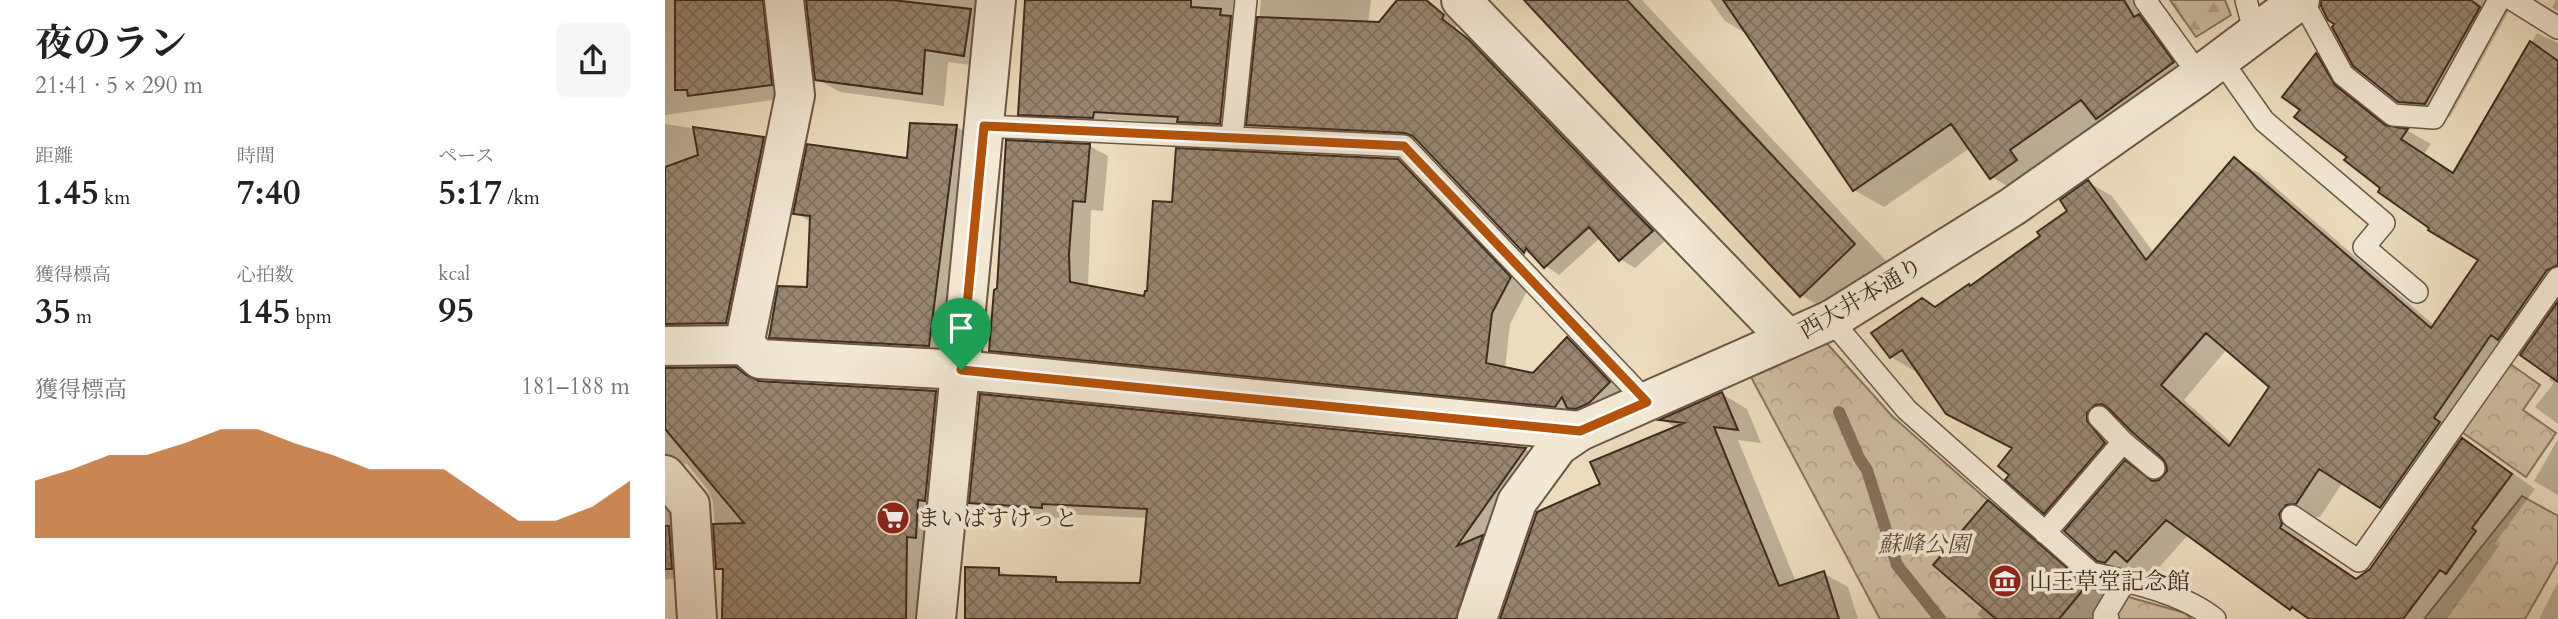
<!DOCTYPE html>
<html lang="ja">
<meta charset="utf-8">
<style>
:root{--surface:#fff;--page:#f6f6f6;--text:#222;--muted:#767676;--accent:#b45309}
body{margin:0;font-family:Cardo,"Noto Serif JP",serif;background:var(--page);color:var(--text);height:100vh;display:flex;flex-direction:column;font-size:26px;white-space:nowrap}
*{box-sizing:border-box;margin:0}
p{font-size:23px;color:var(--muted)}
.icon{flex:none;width:38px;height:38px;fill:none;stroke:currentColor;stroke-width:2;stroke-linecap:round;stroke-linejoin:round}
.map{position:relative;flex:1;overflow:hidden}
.drawer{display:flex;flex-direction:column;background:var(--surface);width:665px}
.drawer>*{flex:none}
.pin{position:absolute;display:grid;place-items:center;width:60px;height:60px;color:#fff;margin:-72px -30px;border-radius:50% 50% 50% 0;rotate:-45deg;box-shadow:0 0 7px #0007}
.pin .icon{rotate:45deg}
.round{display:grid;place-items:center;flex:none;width:74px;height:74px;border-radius:10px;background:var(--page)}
.overview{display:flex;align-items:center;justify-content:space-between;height:119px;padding:0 35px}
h1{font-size:38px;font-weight:700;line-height:52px}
.metrics{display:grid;grid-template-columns:repeat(3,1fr);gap:10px;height:119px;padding:7px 35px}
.metrics div{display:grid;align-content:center}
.metrics b{font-size:35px;font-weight:700}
.metrics small{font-size:19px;font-weight:400}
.metrics p{font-size:19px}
.chart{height:196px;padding:14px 35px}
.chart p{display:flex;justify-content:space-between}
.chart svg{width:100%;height:126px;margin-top:7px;fill:var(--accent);opacity:.7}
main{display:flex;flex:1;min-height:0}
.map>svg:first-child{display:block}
.forest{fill:url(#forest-firs);stroke:#887460;stroke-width:2}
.park{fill:url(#park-crowns);stroke:#887460;stroke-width:2}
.shadow{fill:#0003;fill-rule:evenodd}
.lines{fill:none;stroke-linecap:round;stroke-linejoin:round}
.stream{stroke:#84715d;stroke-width:12}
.building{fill:url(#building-cross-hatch);stroke:#412b1f;stroke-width:2;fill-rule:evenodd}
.service-casing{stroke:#6c5746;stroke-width:24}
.minor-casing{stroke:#6c5746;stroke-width:42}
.tertiary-casing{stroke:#6c5746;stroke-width:42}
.service{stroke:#f2e8d4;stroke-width:21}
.minor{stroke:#f2e8d4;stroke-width:38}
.tertiary{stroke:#f2e8d4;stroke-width:38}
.route-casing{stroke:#fff;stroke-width:14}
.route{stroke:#b45309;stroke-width:9}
.labels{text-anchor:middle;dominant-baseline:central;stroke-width:7;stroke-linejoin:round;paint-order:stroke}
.street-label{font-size:23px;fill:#412b1f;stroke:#f2e8d4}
.poi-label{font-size:23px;fill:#412b1f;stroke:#f2e8d4;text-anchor:start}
.park-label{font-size:23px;font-style:italic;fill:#5d4839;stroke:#f2e8d4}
</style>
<main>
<section class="drawer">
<div class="overview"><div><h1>夜のラン</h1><p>21:41 · 5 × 290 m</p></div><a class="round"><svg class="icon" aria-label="share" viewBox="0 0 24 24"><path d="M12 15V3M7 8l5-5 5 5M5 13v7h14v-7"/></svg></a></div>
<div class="metrics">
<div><p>距離</p><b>1.45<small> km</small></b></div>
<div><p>時間</p><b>7:40</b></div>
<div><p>ペース</p><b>5:17<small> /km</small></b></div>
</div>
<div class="metrics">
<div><p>獲得標高</p><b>35<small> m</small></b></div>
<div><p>心拍数</p><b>145<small> bpm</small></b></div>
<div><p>kcal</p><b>95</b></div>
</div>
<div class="chart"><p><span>獲得標高</span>181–188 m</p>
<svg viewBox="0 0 160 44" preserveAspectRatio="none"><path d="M0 44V24L10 20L20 15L30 15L40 11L50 6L60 6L70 11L80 15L90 20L100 20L110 20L120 29L130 38L140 38L150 33L160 24V44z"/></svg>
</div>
</section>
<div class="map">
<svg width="1893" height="619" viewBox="0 0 1893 619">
<defs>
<pattern id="forest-firs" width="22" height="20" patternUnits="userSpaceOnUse" patternTransform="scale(1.75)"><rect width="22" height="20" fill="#cebea2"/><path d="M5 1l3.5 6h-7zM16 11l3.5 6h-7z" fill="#b2a38b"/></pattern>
<pattern id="park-crowns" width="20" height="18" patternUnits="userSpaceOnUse" patternTransform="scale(1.75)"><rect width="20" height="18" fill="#cebea2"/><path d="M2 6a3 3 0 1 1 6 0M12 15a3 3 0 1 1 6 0" fill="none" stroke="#b2a38b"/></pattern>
<pattern id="building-cross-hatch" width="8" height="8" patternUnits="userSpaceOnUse" patternTransform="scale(1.75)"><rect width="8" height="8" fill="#998771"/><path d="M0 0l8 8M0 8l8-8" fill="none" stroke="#7e6f5c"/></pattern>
</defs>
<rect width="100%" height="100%" fill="#ebdcbd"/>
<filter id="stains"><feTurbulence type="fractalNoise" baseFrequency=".00286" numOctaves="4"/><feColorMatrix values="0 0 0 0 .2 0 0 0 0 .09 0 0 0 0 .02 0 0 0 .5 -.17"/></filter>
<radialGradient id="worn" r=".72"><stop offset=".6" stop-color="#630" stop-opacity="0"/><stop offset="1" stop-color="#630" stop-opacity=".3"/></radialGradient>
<path class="forest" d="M 1505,0 L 1560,0 L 1566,15 L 1531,37 Z"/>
<path class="park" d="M 1158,339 L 1227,416 L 1418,584 L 1520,613 L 1526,619 L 1215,619 L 1086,377 L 1118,363 Z
M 1841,361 L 1875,385 L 1858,410 L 1891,433 L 1861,477 L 1794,430 Z
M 1857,496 L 1893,516 L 1893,561 L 1860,619 L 1759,619 Z"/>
<path class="shadow" d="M 0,0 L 125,0 L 129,97 L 0,115 Z
M 143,0 L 331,0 L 322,67 L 283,62 L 279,106 L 175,92 L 152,79 Z
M 362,0 L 587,0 L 569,131 L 529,129 L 518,124 L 443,119 L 442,125 L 370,122 L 355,114 Z
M 596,0 L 706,0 L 701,40 L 734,0 L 763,0 L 793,25 L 790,28 L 818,50 L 1001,240 L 970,268 L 955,259 L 936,237 L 894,275 L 860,251 L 754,140 L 598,133 L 583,124 Z
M 861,0 L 977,0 L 1226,266 L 1173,317 L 1136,295 Z
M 1045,0 L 1472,0 L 1537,80 L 1356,194 L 1327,177 L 1305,148 L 1219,207 L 1189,190 L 1085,36 L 1060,21 Z
M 1673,0 L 1865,0 L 1846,7 L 1785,117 L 1759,115 L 1734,101 Z
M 1891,0 L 1893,0 L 1893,11 L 1887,7 Z
M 1872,33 L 1893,43 L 1893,424 L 1870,407 L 1889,383 L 1884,380 L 1887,375 L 1851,348 L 1792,433 L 1798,437 L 1797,440 L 1821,454 L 1870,489 L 1830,543 L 1834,546 L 1782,619 L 1644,619 L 1626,608 L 1524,534 L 1487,575 L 1473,566 L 1465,575 L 1458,574 L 1433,560 L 1405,527 L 1380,512 L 1346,475 L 1349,449 L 1253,369 L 1250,371 L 1226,357 L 1271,308 L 1306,287 L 1377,236 L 1404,211 L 1423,182 L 1447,196 L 1489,253 L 1570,160 L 1594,173 L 1770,326 L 1816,259 L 1767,227 L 1718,188 L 1637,109 L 1651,55 L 1675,69 L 1694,101 L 1728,128 L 1743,131 L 1766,144 L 1759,154 L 1789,174 ZM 1562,349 L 1606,387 L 1568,444 L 1519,400 ZM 1455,417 L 1503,464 L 1503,472 L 1495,482 L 1491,482 L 1459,462 L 1463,457 L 1445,428 ZM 1678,482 L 1740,521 L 1706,570 L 1693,580 L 1638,543 L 1641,539 L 1637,531 L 1647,517 L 1655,517 Z
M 0,124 L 98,139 L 112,147 L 74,330 L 0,327 Z
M 292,127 L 314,140 L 286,358 L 127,349 L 105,336 L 143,289 L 147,222 L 130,213 L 244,160 Z
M 343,142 L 425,146 L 443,156 L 438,211 L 426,210 L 423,287 L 481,298 L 508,204 L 733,161 L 752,172 L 863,289 L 845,324 L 840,369 L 868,374 L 903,339 L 921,350 L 962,393 L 931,418 L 344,360 L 326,350 L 334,289 Z
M 0,368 L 2,370 L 70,369 L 93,383 L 271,392 L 290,403 L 260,619 L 59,619 L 60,572 L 53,568 L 48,502 L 43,490 L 22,464 L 6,468 L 0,476 Z
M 1057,394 L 1082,409 L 1096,443 L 1073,440 L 1131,582 L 1158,573 L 1183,587 L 1193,619 L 837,619 L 937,485 L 1012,428 L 998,420 Z
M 316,396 L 860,449 L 879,460 L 813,619 L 302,619 L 333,570 L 346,577 L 391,579 L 400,584 L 476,584 L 483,518 L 396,514 L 396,518 L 325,514 L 306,502 Z
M 1893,439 L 1893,495 L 1869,481 Z
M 0,497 L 22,526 L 26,579 L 0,579 Z
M 1324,502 L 1352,518 L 1448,602 L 1435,619 L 1318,619 L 1312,614 L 1319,607 Z
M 1893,582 L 1893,619 L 1874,619 Z"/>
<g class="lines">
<path class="stream" d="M 1174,412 L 1194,458 L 1202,470 L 1232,565 L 1275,619"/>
</g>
<path class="building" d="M 10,0 L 98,0 L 107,85 L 23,96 L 22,90 L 10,90 Z
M 141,0 L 227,0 L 306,9 L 299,56 L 260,50 L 257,94 L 150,80 Z
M 360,0 L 526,0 L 526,7 L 556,9 L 555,15 L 566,16 L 555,124 L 512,122 L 513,117 L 429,112 L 428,118 L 353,115 Z
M 732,0 L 761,0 L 779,15 L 777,19 L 803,39 L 988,231 L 954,261 L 924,227 L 879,268 L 861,248 L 859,253 L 748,136 L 740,133 L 581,125 L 592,17 L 714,22 Z
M 859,0 L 962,0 L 1190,244 L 1135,297 Z
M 1058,0 L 1459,0 L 1469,17 L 1474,14 L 1509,62 L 1431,119 L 1416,100 L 1345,150 L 1352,160 L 1325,179 L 1286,124 L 1188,191 Z
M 1656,0 L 1806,0 L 1815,7 L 1760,104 L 1733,102 L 1688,66 L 1667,27 L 1669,24 L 1663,20 L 1656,6 Z
M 1865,41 L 1893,61 L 1893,265 L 1882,270 L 1833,340 L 1826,335 L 1769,418 L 1775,422 L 1715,508 L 1654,469 L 1631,504 L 1621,505 L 1614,514 L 1617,524 L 1615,528 L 1691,579 L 1705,569 L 1797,438 L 1847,474 L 1807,528 L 1811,531 L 1781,574 L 1775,570 L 1738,619 L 1644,619 L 1627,607 L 1625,610 L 1501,520 L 1462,562 L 1450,551 L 1440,563 L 1432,561 L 1399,531 L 1460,460 L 1487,481 L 1494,480 L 1502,471 L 1501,464 L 1497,458 L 1467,432 L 1443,408 L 1437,404 L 1430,405 L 1422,413 L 1422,421 L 1440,443 L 1379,514 L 1340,480 L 1344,475 L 1333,466 L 1347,448 L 1281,414 L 1237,350 L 1225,358 L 1206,333 L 1257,298 L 1270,307 L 1304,284 L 1305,286 L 1375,236 L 1372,232 L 1402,211 L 1395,200 L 1423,180 L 1481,260 L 1569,157 L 1766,328 L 1813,260 L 1763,230 L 1764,228 L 1713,192 L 1715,188 L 1679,160 L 1682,157 L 1629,117 L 1635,110 L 1617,97 L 1651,53 L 1670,85 L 1720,125 L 1743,129 L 1736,139 L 1788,173 ZM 1541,333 L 1604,387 L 1564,446 L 1496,385 Z
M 245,123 L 292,125 L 264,346 L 104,338 L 113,286 L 142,287 L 145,216 L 128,214 L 142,144 L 242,158 Z
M 28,127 L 99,137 L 61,323 L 0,324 L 0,167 L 33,155 Z
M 341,140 L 425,144 L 420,202 L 408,201 L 404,254 L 405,282 L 479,296 L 480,291 L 482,291 L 488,201 L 507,202 L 511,148 L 733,159 L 846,277 L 827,313 L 821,363 L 868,373 L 902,337 L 945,382 L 924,403 L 911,409 L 902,408 L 897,397 L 890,407 L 324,351 L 329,290 L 332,288 Z
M 1893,301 L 1893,382 L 1855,355 Z
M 71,367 L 81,375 L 94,381 L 271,391 L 260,501 L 253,500 L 251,538 L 242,537 L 241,619 L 57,619 L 58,569 L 51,569 L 48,524 L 79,523 L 0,429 L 0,368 Z
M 1057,392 L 1073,430 L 1049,427 L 1114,586 L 1159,571 L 1174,619 L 835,619 L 872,512 L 935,484 L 925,462 L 1019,423 L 994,420 Z
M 315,394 L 861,448 L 792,546 L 818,535 L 791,619 L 300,619 L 300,567 L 334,568 L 334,575 L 391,577 L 391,582 L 475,583 L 482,509 L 377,504 L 377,508 L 304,503 Z
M 1323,500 L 1422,585 L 1394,619 L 1331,619 L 1268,565 Z
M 0,526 L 4,526 L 7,569 L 0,569 Z"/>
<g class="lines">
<defs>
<path id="service" d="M 1480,0 L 1524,61 L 1532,77
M 1581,0 L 1590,34
M 1637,0 L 1678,75 L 1728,115 L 1769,118 L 1834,0
M 1848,0 L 1893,28
M 1556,60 L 1599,121 L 1719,223 L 1699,247 L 1752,292
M 319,126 L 739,146 L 982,402
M 567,138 L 581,0
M 1166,320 L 1242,410 L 1426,573 C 1465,582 1518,593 1550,619
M 1434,417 L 1458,442 L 1489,468
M 1627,516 L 1694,561 L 1893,278
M 1380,533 L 1458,442
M 1443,619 L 1439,616 L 1460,581"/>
<path id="minor" d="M 796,0 L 1123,339
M 79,345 L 95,359 L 296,370 L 915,431
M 0,346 L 79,345 L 130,95 L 119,0
M 0,475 L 25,505 L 32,619"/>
<path id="tertiary" d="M 271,619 L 331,0
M 812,619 L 852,502 L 893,446 L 915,431 L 1166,320 L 1347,207 L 1532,77 L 1635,0"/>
</defs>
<use href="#service" class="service-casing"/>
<use href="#minor" class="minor-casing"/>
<use href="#tertiary" class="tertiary-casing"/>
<use href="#service" class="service"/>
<use href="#minor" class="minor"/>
<use href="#tertiary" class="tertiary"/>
</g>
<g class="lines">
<defs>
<path id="route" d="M 319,126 L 739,146 L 982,402 L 915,431 L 296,370 Z"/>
</defs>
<use href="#route" class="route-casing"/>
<use href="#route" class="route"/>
</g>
<defs>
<symbol id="supermarket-disc" viewBox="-11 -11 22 22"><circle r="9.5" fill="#8f2418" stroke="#f2e8d4"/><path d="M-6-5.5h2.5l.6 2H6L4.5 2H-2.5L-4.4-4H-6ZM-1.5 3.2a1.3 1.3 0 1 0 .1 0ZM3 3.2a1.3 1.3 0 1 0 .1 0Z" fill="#fff"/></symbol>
<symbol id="museum-disc" viewBox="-11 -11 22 22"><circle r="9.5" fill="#8f2418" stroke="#f2e8d4"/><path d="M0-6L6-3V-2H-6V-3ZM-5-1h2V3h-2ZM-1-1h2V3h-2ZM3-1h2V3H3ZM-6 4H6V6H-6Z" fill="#fff"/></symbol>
</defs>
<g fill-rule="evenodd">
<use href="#supermarket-disc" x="209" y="499" width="38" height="38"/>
<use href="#museum-disc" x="1321" y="562" width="38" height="38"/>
</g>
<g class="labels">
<g class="street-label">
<text transform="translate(1196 298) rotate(-30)">西大井本通り</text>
</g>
<g class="poi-label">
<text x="252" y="518">まいばすけっと</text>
<text x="1364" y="581">山王草堂記念館</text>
</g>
<g class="park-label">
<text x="1259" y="544">蘇峰公園</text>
</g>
</g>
<rect width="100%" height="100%" filter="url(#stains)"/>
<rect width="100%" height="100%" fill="url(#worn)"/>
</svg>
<div class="pin" style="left:296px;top:370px;background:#1e9e55"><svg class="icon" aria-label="arrive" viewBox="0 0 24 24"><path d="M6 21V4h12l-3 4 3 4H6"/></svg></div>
</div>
</main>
